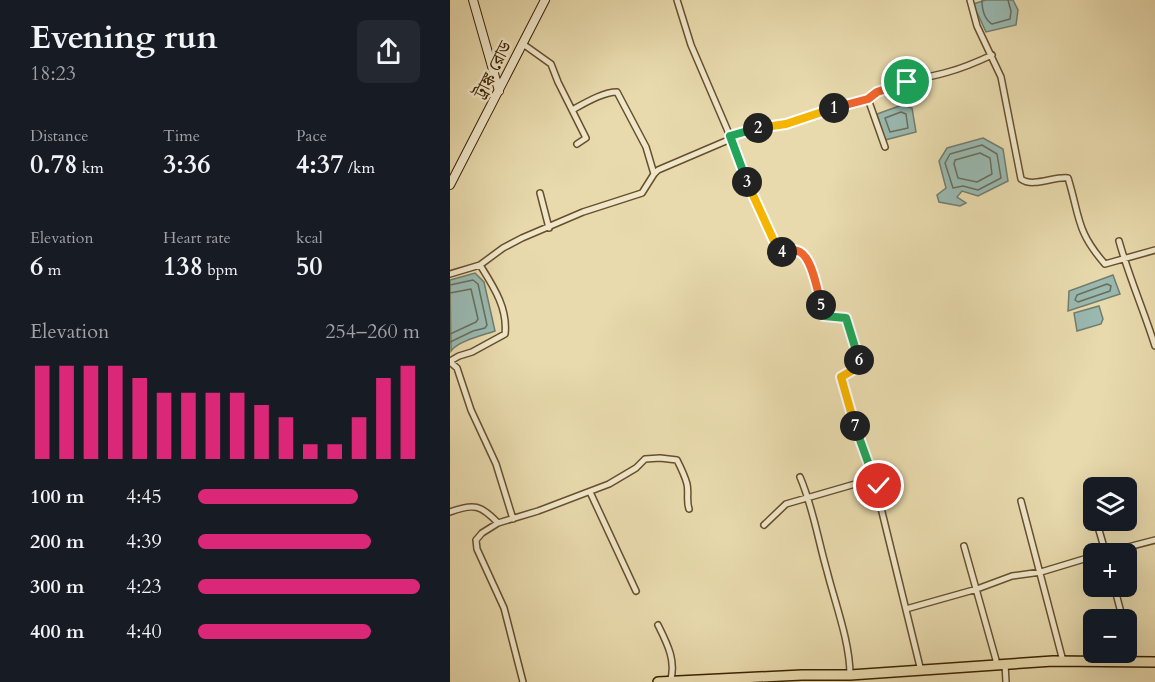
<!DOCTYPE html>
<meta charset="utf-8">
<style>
:root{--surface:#171b24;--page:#242831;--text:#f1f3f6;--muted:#9ea1a6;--accent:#db2777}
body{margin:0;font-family:Cardo,"Noto Serif Bengali",serif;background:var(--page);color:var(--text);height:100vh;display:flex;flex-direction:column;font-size:22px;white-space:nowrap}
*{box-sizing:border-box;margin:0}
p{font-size:20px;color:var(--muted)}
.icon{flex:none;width:33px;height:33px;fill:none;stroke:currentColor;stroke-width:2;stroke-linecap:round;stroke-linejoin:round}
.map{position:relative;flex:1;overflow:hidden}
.drawer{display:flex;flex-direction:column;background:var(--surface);width:450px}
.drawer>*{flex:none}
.buttons{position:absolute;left:633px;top:477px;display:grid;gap:12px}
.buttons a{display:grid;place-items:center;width:54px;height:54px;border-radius:9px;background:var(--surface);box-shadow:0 6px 24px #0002;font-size:30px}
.pin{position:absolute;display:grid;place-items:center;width:51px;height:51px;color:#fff;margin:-26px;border:3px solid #fff;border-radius:50%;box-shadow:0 2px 6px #0007}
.km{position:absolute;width:30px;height:30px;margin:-15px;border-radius:50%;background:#222;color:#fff;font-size:16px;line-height:30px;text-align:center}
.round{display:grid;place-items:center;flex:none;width:63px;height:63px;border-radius:9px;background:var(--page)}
.head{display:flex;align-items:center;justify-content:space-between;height:102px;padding:0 30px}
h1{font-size:33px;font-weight:700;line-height:45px}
.stats{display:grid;grid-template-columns:repeat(3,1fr);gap:9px;height:102px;padding:6px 30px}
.stats div{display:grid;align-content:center}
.stats b{font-size:26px;font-weight:700}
.stats small{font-size:16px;font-weight:400}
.stats p{font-size:16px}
.chart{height:168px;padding:12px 30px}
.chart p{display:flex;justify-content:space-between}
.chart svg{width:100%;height:108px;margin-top:6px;stroke:var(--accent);stroke-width:6}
ul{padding:0 30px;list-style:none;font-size:20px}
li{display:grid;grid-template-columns:96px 72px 1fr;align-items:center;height:45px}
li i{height:15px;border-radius:8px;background:var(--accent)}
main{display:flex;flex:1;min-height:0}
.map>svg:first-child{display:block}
.water{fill:#99b9b1;stroke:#737c6b;stroke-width:1.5}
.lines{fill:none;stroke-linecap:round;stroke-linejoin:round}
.shore{stroke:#6a6d59;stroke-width:1.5}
.minor-casing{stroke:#664f2c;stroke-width:8}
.secondary-casing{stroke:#3a2101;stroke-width:10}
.trunk-casing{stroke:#3a2101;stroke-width:12}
.minor{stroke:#f0e7ca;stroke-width:5}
.secondary{stroke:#f0e7ca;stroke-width:8}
.trunk{stroke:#e8daad;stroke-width:9}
.split-1-casing{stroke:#fff;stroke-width:12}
.split-2-casing{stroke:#fff;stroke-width:12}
.split-3-casing{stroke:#fff;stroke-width:12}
.split-4-casing{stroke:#fff;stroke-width:12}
.split-5-casing{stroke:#fff;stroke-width:12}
.split-6-casing{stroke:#fff;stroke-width:12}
.split-7-casing{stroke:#fff;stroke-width:12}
.split-8-casing{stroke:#fff;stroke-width:12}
.split-1{stroke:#f0652b;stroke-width:8}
.split-2{stroke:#f5b400;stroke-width:8}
.split-3{stroke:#22a559;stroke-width:8}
.split-4{stroke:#f5b400;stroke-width:8}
.split-5{stroke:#f0652b;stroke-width:8}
.split-6{stroke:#22a559;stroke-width:8}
.split-7{stroke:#f5b400;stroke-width:8}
.split-8{stroke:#22a559;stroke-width:8}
.labels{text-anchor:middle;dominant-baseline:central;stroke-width:5;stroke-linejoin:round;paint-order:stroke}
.street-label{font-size:18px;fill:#3a2101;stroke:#f0e7ca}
</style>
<main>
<section class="drawer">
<div class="head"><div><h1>Evening run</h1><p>18:23</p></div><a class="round"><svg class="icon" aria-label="share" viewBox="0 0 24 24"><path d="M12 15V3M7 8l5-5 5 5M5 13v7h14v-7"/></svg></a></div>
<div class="stats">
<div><p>Distance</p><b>0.78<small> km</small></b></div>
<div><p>Time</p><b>3:36</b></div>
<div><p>Pace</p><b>4:37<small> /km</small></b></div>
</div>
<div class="stats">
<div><p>Elevation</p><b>6<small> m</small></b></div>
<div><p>Heart rate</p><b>138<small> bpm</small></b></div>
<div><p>kcal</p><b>50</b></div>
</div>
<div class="chart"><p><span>Elevation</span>254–260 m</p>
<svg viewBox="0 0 160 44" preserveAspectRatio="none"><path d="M5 44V6M15 44V6M25 44V6M35 44V6M45 44V11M55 44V17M65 44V17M75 44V17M85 44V17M95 44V22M105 44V27M115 44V38M125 44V38M135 44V27M145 44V11M155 44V6"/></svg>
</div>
<ul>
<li><b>100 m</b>4:45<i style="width:72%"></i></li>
<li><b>200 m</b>4:39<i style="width:78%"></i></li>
<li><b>300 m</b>4:23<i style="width:100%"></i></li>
<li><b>400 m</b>4:40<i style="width:78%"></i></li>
</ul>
</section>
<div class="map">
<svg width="705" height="682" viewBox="0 0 705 682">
<rect width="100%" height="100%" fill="#e8daad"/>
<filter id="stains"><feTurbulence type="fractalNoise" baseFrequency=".00333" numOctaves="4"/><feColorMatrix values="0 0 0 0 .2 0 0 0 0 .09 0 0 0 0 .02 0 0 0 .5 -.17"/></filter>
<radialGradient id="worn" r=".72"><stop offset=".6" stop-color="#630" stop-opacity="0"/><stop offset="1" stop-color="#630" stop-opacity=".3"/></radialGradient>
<path class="water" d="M 536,0 L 563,0 L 568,10 L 566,25 L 536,32 L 523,4 Z
M 452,105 L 462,108 L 466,132 L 435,140 L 427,114 Z
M 533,138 L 553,149 L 558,181 L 528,196 L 512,191 L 507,197 L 516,203 L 510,206 L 489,202 L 487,195 L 496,188 L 489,161 L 497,148 Z
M 25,273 L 34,282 L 45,331 C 34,335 8,341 1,351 L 0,280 Z
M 663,275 L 670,294 L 618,311 L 619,291 Z
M 649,306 L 653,319 L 651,324 L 627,331 L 624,313 Z"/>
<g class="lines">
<path class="shore" d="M 532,0 C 532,8 534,19 542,24 L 560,19 L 561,11 L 558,0
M 451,112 L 456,114 L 458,128 L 440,132 L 435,118 Z
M 532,145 L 547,154 L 551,178 L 528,190 L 513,186 L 503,188 L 495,163 L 500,154 Z
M 530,153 L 540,158 L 542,174 L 527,182 L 508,178 L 504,164 L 505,160 Z
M 657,284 L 661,286 L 660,291 L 628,302 L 625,300 L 627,295 Z
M 0,285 L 23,280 L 28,284 L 37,325 L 35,328 L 23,331 L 0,342
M 0,293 L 21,289 L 28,319 L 26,322 L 0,334"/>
<defs>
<path id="minor" d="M 227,0 L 241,45 L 280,136 L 298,185 L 329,252 C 336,252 341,248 348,251 C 362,257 370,298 372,313 L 377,318 L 396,318 L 409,362 L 408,367 L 393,375 L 391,381 L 419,465 L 420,476 L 412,482 L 336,504 L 314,525
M 520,0 L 527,26 L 551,77 L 571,179 C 583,188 604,176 618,178 C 630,217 626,231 655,264 L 705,250
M 73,44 L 101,64 L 108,82 L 136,138 L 127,144
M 418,99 L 435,147
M 122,110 C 135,103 153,92 167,92 L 196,147 L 204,174
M 90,193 L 99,228
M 669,241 C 679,277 694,311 705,346
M 0,274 L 30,265 L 53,248 L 72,238 L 133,212 L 192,193 L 204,174 L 208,170 L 276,141 C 288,126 316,129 333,125 C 362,118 389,105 418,99 C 441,81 471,80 498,72 C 513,68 527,62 542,55
M 0,361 L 9,356 L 22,352 L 55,334 C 58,308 43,286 30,265
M 0,362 L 7,368 L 21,410 L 46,464 L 63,519
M 420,475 L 426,478 L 431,508 L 471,671
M 350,477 C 363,507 368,540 377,571 C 385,603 400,642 400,675
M 140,492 L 186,591
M 571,501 L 613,661
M 642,505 L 644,512
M 0,512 C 24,503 31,505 48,523
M 646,520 L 656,554
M 514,546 L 546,660 L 545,664
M 651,554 L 705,540
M 664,586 L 673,620
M 456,609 L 527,589 L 562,576 L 591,572 L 644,556
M 208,625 C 217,643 227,662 220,682
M 676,632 L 684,661
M 555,664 L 556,682
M 73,682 L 54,608 L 27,549 L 26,540 L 32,533 L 48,523 L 88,511 L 159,484 L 186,468 L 195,459 L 210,458 L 227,460 C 231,468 235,476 237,484 C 239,493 236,500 239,509"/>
<path id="secondary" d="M 23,0 L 49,91
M 0,185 L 95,0"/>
<path id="trunk" d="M 208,682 L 352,675 L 400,675 L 603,661 L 705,662"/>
</defs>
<use href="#minor" class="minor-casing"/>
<use href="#secondary" class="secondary-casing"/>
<use href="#trunk" class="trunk-casing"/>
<use href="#minor" class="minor"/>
<use href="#secondary" class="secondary"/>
<use href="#trunk" class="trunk"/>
</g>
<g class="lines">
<defs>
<path id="split-1" d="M 384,108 L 418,99 L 427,92 L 457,82"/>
<path id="split-2" d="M 308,128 L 336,124 L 384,108"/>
<path id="split-3" d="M 297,182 L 280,136 L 308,128"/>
<path id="split-4" d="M 297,182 L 329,252 L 332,252"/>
<path id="split-5" d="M 332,252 C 338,251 343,248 350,252 C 362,258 368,292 371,305"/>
<path id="split-6" d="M 371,305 L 374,316 L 396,318 L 409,360"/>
<path id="split-7" d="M 405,426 L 391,377 L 408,367 L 409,360"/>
<path id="split-8" d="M 405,426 L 419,465 L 420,475 L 426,478 L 429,486"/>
</defs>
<use href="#split-1" class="split-1-casing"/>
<use href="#split-2" class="split-2-casing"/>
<use href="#split-3" class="split-3-casing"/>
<use href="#split-4" class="split-4-casing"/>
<use href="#split-5" class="split-5-casing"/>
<use href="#split-6" class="split-6-casing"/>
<use href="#split-7" class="split-7-casing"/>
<use href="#split-8" class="split-8-casing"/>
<use href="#split-1" class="split-1"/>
<use href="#split-2" class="split-2"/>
<use href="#split-3" class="split-3"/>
<use href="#split-4" class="split-4"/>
<use href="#split-5" class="split-5"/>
<use href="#split-6" class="split-6"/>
<use href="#split-7" class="split-7"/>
<use href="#split-8" class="split-8"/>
</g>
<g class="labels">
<g class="street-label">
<text transform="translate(43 70) rotate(-63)">ট্রাঙ্ক রোড</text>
</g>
</g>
<rect width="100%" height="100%" filter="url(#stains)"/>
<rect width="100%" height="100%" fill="url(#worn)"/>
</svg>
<div class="buttons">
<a><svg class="icon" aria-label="layers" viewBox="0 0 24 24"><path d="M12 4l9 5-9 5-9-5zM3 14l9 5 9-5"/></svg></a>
<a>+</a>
<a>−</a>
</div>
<div class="pin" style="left:457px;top:82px;background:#1e9e55"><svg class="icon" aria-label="arrive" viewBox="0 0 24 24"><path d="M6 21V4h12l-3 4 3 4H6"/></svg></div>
<div class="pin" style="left:429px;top:486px;background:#d93025"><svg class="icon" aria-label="check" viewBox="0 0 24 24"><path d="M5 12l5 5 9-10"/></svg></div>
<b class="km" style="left:384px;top:108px">1</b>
<b class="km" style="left:308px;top:128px">2</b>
<b class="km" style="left:297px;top:182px">3</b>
<b class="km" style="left:332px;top:252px">4</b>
<b class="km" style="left:371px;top:305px">5</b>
<b class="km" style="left:409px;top:360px">6</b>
<b class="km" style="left:405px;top:426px">7</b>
</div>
</main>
